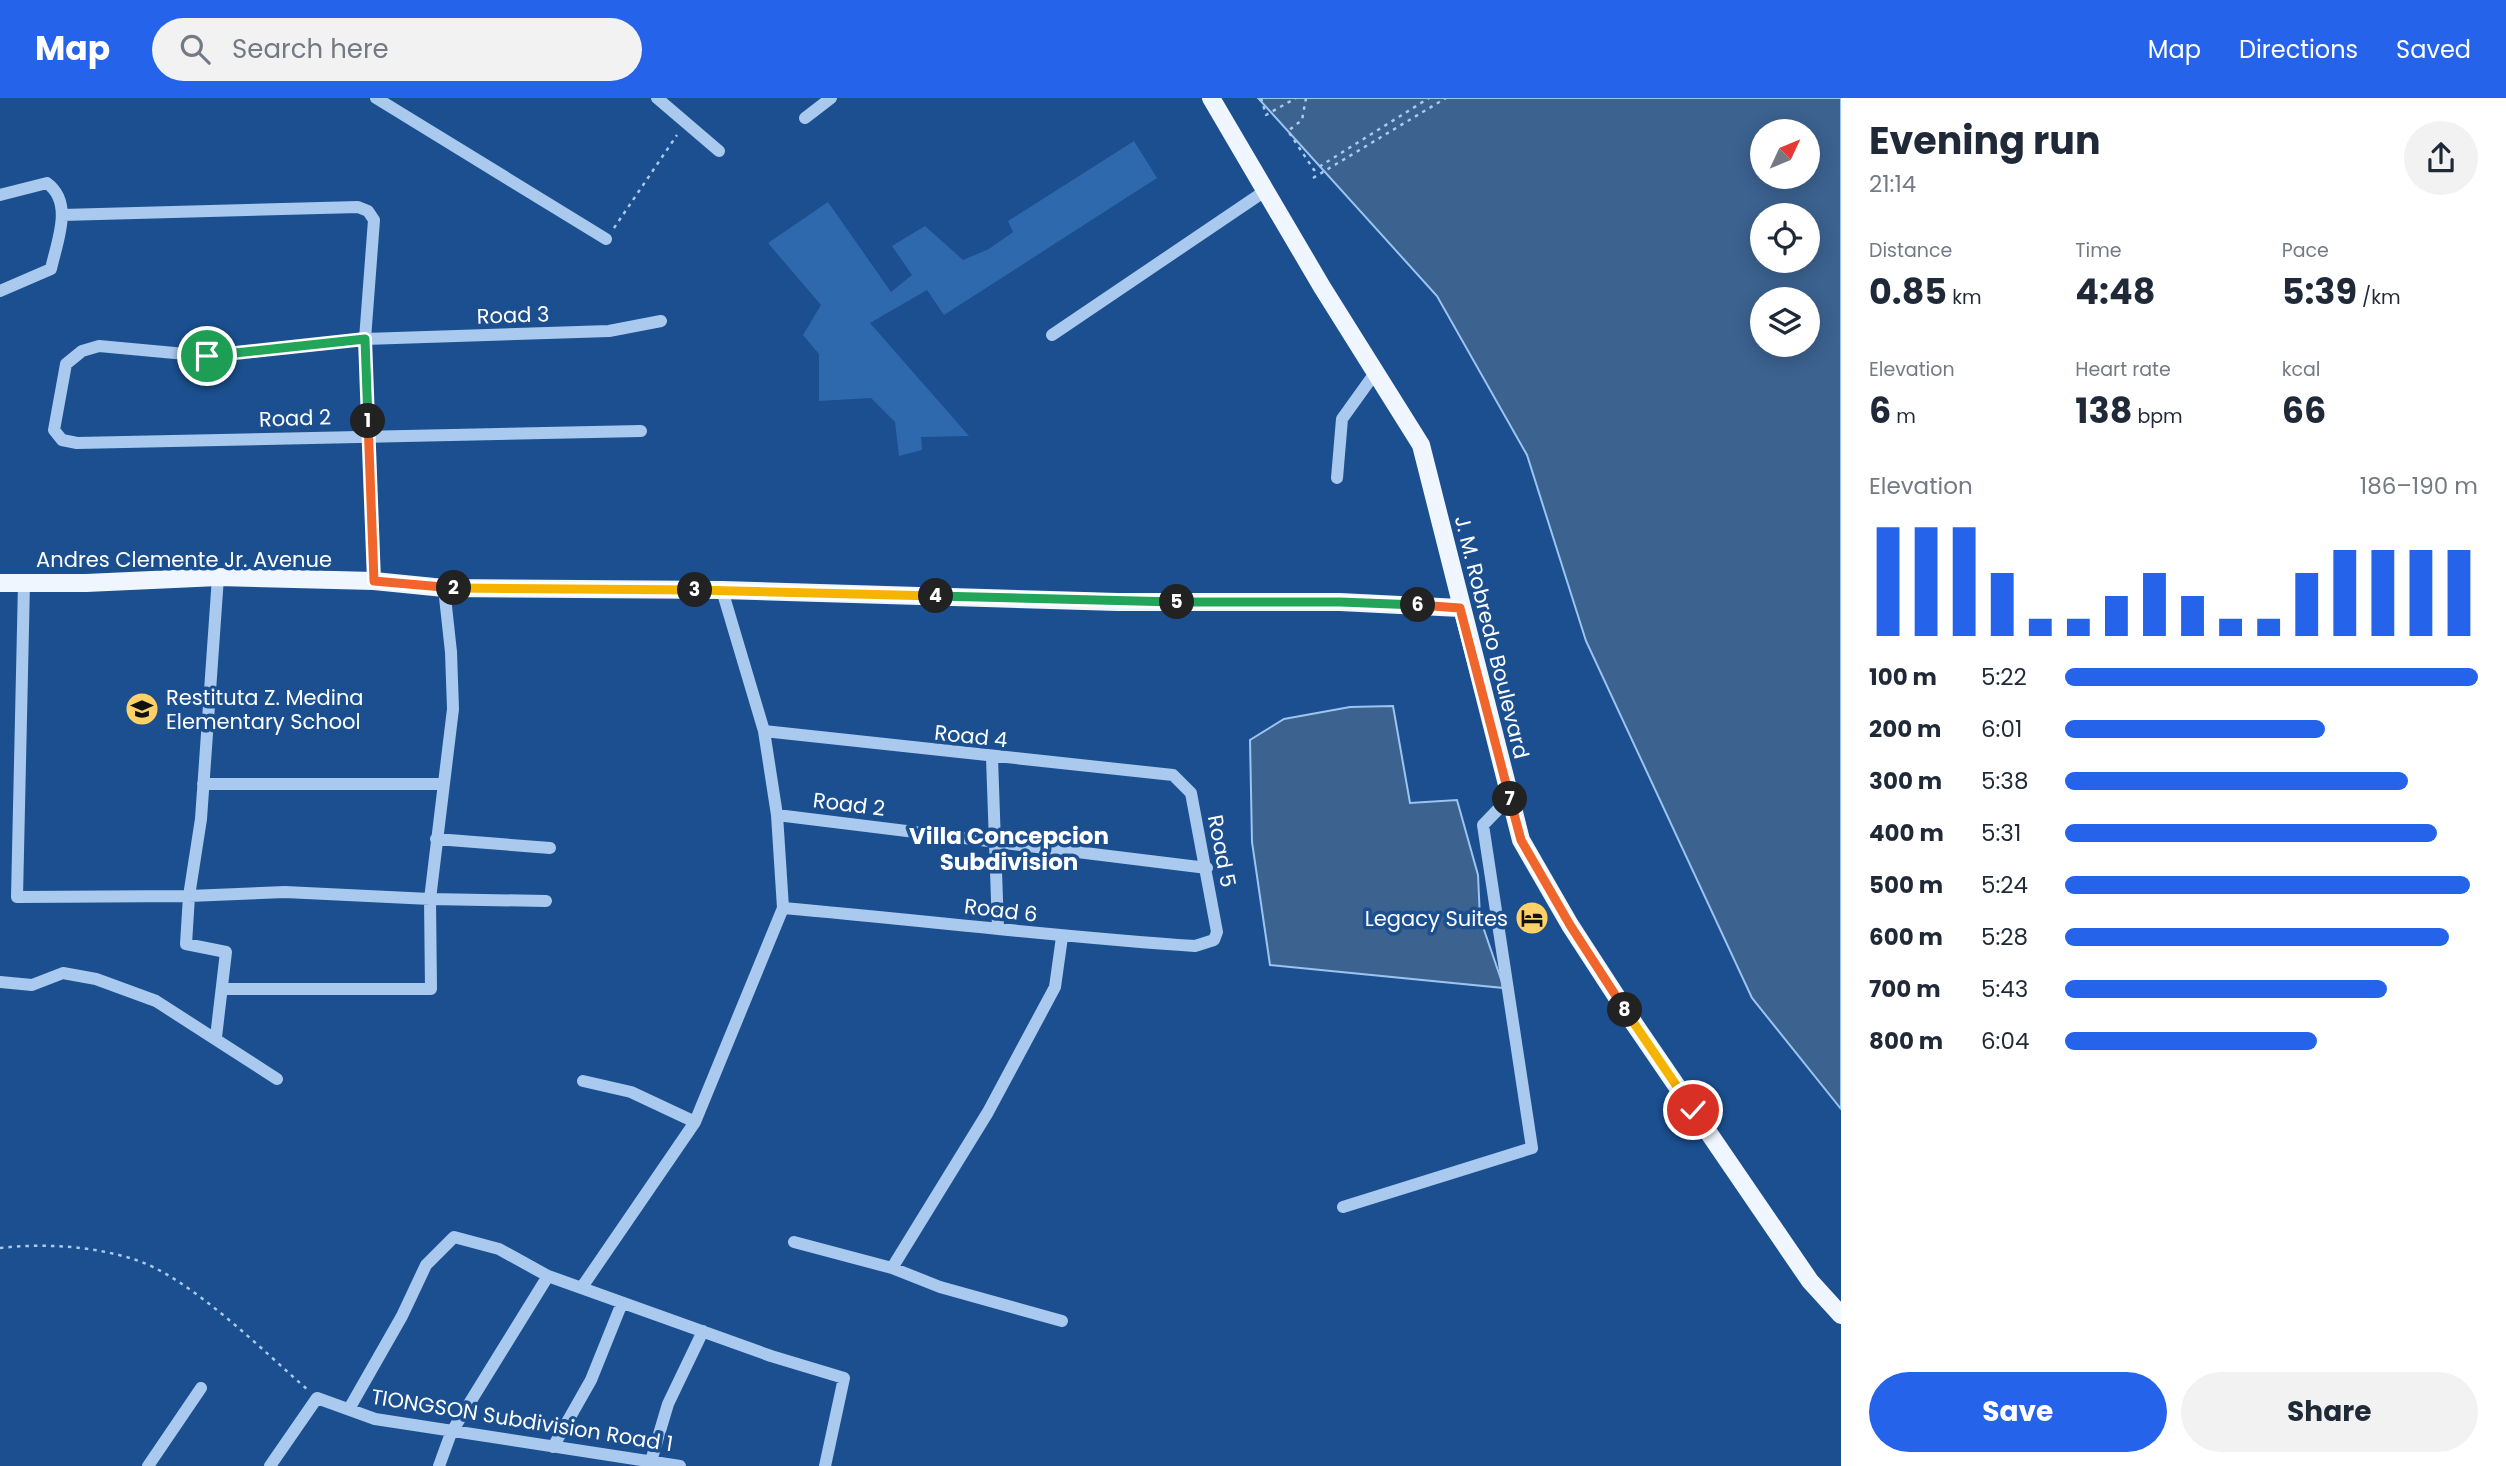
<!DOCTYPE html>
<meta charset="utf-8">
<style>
:root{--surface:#fff;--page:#f2f2f3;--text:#1f2937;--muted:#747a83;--accent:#2563eb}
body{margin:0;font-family:Poppins,sans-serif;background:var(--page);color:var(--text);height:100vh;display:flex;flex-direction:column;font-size:26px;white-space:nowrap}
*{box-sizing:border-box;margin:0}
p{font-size:23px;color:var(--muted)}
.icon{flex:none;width:38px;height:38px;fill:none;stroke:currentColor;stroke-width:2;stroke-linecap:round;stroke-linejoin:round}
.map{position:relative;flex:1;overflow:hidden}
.drawer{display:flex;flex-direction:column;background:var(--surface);width:665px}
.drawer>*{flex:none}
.needle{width:46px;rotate:46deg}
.controls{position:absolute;left:1750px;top:21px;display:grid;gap:14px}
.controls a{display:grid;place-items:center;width:70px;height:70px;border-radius:50%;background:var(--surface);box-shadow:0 4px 18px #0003;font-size:35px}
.pin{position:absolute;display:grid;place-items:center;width:60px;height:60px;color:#fff;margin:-30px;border:4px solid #fff;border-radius:50%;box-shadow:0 2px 7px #0007}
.km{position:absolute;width:35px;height:35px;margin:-18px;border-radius:50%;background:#222;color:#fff;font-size:19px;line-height:35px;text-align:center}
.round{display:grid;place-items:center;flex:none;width:74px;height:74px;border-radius:37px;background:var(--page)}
.headline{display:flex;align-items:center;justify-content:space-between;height:119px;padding:0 28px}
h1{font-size:38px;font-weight:700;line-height:52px}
.metrics{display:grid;grid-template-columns:repeat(3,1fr);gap:10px;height:119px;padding:7px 28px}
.metrics div{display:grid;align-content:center}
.metrics b{font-size:35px;font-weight:700}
.metrics small{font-size:19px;font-weight:400}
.metrics p{font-size:19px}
.chart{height:196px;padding:14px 28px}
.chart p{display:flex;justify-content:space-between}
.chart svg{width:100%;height:126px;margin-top:7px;stroke:var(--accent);stroke-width:6}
.button{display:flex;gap:14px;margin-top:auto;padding:14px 28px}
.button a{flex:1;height:80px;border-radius:42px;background:var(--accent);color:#fff;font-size:28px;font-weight:700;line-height:80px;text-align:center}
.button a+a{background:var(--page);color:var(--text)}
ul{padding:0 28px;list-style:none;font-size:23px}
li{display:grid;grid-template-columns:112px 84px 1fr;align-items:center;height:52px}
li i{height:18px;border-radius:9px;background:var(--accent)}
header{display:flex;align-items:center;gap:42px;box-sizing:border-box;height:98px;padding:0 35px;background:var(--accent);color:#fff}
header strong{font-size:33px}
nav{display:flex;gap:38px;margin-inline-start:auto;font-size:24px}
.search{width:490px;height:63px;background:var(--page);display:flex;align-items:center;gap:18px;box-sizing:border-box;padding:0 24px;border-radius:38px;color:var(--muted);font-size:26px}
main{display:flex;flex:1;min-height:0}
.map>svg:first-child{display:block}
.green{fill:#2e69ad}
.water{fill:#3c6290;stroke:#9cc4f0;stroke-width:2;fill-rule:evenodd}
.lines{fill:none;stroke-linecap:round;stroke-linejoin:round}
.path{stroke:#a9c9ee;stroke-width:2.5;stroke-dasharray:3.5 5;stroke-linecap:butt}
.minor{stroke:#a9c9ee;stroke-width:12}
.major{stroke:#f0f6ff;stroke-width:18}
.split-1-casing{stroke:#fff;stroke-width:14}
.split-2-casing{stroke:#fff;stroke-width:14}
.split-3-casing{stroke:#fff;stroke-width:14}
.split-4-casing{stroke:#fff;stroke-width:14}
.split-5-casing{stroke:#fff;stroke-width:14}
.split-6-casing{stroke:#fff;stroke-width:14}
.split-7-casing{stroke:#fff;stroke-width:14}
.split-8-casing{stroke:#fff;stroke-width:14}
.split-9-casing{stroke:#fff;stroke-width:14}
.split-1{stroke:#22a559;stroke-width:9}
.split-2{stroke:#f0652b;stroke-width:9}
.split-3{stroke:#f5b400;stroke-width:9}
.split-4{stroke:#f5b400;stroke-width:9}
.split-5{stroke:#22a559;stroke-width:9}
.split-6{stroke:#22a559;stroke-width:9}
.split-7{stroke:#f0652b;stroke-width:9}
.split-8{stroke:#f0652b;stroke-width:9}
.split-9{stroke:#f5b400;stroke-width:9}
.labels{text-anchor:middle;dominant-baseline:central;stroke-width:7;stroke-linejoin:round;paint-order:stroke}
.street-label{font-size:21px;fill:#fff;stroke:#1b4f8f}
.poi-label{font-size:21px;fill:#fff;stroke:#1b4f8f;text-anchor:start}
.neighbourhood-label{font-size:23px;font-weight:bold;fill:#fff;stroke:#1b4f8f}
</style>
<header>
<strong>Map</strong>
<div class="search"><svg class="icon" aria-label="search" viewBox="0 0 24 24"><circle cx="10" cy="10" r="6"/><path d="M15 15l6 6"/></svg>Search here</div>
<nav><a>Map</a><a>Directions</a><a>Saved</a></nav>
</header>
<main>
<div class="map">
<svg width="1841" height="1368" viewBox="0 0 1841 1368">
<rect width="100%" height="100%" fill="#1b4f8f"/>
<path class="green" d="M 1134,43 L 1157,80 L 944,217 L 927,192 L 870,225 L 969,338 L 921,339 L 922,352 L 899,358 L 895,324 L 871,300 L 819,303 L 819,256 L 803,237 L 821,207 L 768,145 L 828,104 L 891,194 L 912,177 L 892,148 L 925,128 L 963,162 L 989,151 L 1013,134 L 1008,123 Z"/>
<path class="water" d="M 1258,0 L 1841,0 L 1841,1011 L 1752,900 L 1586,543 L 1527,357 L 1437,198 ZM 1762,33 L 1808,33 L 1808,79 L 1762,79 ZM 1762,117 L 1808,117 L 1808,163 L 1762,163 ZM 1762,201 L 1808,201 L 1808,247 L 1762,247 Z
M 1393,608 L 1410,705 L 1457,702 L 1478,777 L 1480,820 L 1504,890 L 1270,867 L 1252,744 L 1250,642 L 1284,621 L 1350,609 Z"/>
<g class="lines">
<path class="path" d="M 1261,0 L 1266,17 L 1296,0
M 1306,0 L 1302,22 L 1288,33 L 1314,72 L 1429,0
M 1313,80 L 1446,0
M 614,130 L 677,37
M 0,1150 C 43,1145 92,1148 133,1161 C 189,1178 263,1253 308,1292"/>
<path class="minor" d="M 376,0 L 606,141
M 657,0 L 719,53
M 805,20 L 831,0
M 0,97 L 47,85 C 74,105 57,143 51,171 L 0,193
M 62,117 L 358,109 L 368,113 L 374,122 L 365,241 L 609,233 L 661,223
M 1052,237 L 1265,93
M 1337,380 L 1342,321 L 1375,275
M 218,479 L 201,721 L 189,798 L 285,794 L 430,801 L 546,803
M 374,483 L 365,241 L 207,258 L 99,248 L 82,253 L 66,266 L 54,332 L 62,342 L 77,345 L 641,333
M 24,485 L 17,799 L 189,798 L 186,846 L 226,854 L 216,939
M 764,633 L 1173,677 L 1191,695 L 1217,834 L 1214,842 L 1195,848 C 1058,839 921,822 783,810
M 992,660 L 998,830
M 203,686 L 442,686
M 777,717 L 1207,770
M 436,741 L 550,750
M 1062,839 L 1055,889 L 988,1014 L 892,1170 L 940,1189 L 1062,1223
M 0,884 L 32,887 L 63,875 L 96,881 L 156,903 L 277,981
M 223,891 L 431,891 L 430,801 L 453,611 L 451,554 L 444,490
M 695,1024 L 783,810 L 777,717 L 764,633 L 722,492
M 1343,1109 L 1532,1050 L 1483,727 L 1510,699
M 794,1144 L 892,1170
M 548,1178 L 771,1258 L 844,1280 L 825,1368
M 582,1189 L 695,1024 L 631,994 L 583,983
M 349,1311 L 402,1218 L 426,1167 L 454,1139 L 499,1151 L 548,1178 L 451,1335 L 439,1368
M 553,1349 L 591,1282 L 622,1205
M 651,1363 L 668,1306 L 703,1233
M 148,1368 L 201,1290
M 270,1368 L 317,1300 L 375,1321 L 680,1368"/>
<path class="major" d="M 1211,0 L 1322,189 L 1421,347 L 1521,742 L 1570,827 L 1635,927 L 1810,1183 L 1841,1217
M 0,485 L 86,485 L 218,479 L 374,483 L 444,490 L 722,492 L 1118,504 L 1340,504 L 1460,510"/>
</g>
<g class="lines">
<defs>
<path id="split-1" d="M 207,258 L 365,241 L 368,323"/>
<path id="split-2" d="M 368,323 L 374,483 L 454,490"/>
<path id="split-3" d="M 454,490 L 695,492"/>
<path id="split-4" d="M 695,492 L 936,498"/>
<path id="split-5" d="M 936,498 L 1177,504"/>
<path id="split-6" d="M 1177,504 L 1340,504 L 1418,507"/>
<path id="split-7" d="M 1418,507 L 1460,510 L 1510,701"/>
<path id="split-8" d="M 1510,701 L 1521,742 L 1570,827 L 1625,912"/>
<path id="split-9" d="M 1625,912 L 1693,1012"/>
</defs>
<use href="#split-1" class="split-1-casing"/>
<use href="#split-2" class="split-2-casing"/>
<use href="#split-3" class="split-3-casing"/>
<use href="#split-4" class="split-4-casing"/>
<use href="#split-5" class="split-5-casing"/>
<use href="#split-6" class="split-6-casing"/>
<use href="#split-7" class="split-7-casing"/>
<use href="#split-8" class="split-8-casing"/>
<use href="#split-9" class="split-9-casing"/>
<use href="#split-1" class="split-1"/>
<use href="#split-2" class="split-2"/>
<use href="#split-3" class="split-3"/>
<use href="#split-4" class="split-4"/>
<use href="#split-5" class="split-5"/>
<use href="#split-6" class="split-6"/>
<use href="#split-7" class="split-7"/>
<use href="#split-8" class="split-8"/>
<use href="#split-9" class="split-9"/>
</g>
<defs>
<symbol id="school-disc" viewBox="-11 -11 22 22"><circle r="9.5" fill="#ffd166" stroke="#1b4f8f"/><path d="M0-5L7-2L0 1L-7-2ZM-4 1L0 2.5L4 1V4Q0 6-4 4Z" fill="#111"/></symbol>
<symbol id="hotel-disc" viewBox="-11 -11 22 22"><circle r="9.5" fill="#ffd166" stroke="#1b4f8f"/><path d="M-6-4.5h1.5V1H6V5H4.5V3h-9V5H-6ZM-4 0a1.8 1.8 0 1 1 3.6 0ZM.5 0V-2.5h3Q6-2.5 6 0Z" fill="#111"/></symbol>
</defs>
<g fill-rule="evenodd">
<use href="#school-disc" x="123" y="592" width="38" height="38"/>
<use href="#hotel-disc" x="1513" y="801" width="38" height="38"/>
</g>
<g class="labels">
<g class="street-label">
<text transform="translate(513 217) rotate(-2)">Road 3</text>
<text transform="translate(295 320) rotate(-2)">Road 2</text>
<text x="184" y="461">Andres Clemente Jr. Avenue</text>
<text transform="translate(1492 539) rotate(76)">J. M. Robredo Boulevard</text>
<text transform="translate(971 638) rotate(6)">Road 4</text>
<text transform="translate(849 706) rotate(7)">Road 2</text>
<text transform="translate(1222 753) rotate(79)">Road 5</text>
<text transform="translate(1001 812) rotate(7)">Road 6</text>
<text transform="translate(522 1322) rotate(9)">TIONGSON Subdivision Road 1</text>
</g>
<g class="poi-label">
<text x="166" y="599">Restituta Z. Medina<tspan x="166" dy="24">Elementary School</tspan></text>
<text x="1508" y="820" text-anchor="end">Legacy Suites</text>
</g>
<g class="neighbourhood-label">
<text x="1009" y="738">Villa Concepcion<tspan x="1009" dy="26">Subdivision</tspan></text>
</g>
</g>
</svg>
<div class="controls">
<a><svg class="needle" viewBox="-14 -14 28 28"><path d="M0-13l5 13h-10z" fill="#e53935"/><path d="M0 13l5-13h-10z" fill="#747a83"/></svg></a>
<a><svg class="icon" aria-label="locate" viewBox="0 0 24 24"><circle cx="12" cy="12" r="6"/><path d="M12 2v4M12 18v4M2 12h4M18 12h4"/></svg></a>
<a><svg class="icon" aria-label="layers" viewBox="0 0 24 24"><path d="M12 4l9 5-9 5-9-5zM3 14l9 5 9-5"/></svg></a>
</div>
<div class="pin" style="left:207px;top:258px;background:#1e9e55"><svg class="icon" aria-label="arrive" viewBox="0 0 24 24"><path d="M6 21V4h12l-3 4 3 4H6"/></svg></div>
<div class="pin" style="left:1693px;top:1012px;background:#d93025"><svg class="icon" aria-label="check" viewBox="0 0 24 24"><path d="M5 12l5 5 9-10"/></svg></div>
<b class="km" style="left:368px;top:323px">1</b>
<b class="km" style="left:454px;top:490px">2</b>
<b class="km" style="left:695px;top:492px">3</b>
<b class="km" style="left:936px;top:498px">4</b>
<b class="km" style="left:1177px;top:504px">5</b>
<b class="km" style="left:1418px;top:507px">6</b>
<b class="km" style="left:1510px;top:701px">7</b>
<b class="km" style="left:1625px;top:912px">8</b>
</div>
<section class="drawer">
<div class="headline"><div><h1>Evening run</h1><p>21:14</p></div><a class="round"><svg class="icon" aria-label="share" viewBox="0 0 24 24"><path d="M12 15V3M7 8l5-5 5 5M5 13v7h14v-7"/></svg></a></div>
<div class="metrics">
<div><p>Distance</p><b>0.85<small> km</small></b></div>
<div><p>Time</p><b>4:48</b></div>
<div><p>Pace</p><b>5:39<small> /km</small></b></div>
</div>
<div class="metrics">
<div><p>Elevation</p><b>6<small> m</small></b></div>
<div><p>Heart rate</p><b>138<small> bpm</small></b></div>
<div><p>kcal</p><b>66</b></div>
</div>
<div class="chart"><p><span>Elevation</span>186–190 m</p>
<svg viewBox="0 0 160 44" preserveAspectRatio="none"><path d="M5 44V6M15 44V6M25 44V6M35 44V22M45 44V38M55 44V38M65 44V30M75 44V22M85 44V30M95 44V38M105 44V38M115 44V22M125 44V14M135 44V14M145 44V14M155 44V14"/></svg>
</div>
<ul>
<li><b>100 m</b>5:22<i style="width:100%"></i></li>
<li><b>200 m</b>6:01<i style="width:63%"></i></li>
<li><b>300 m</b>5:38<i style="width:83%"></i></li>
<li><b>400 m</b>5:31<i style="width:90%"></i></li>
<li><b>500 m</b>5:24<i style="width:98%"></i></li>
<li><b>600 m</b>5:28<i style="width:93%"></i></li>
<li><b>700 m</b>5:43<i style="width:78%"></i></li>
<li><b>800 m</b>6:04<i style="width:61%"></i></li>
</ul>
<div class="button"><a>Save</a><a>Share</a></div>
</section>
</main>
